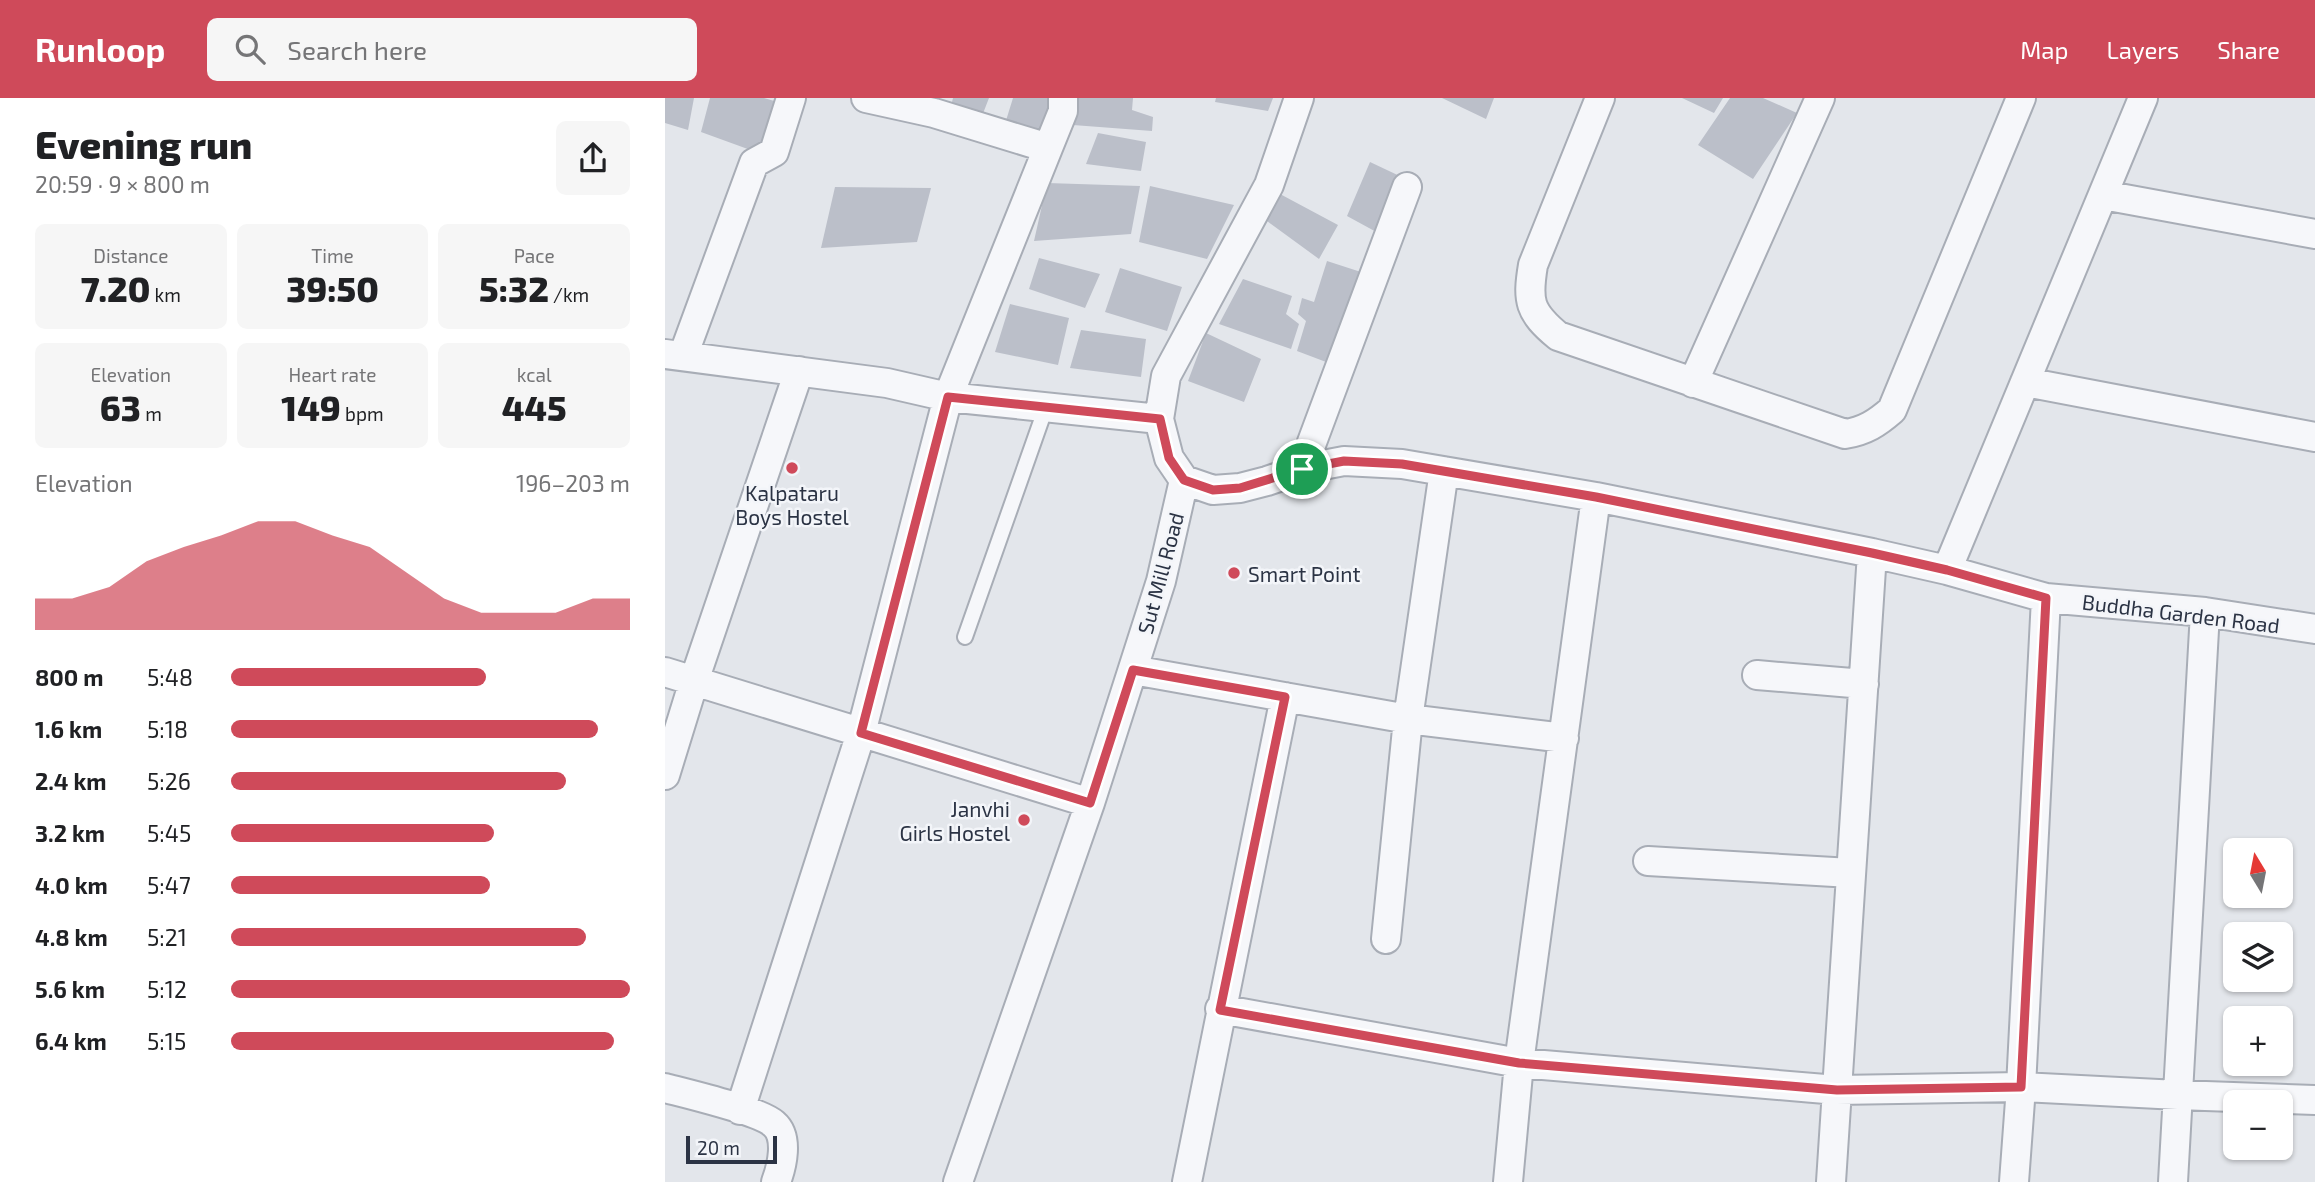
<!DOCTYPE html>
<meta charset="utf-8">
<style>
:root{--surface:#fff;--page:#f6f6f6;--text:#202124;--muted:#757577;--accent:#cf4a5a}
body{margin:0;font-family:"Exo 2",sans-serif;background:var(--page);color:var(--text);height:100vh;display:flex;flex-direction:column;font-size:26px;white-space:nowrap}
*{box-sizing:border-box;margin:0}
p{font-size:23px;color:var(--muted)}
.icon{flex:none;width:38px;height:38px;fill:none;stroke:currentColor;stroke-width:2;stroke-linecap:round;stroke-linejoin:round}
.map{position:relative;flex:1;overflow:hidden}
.details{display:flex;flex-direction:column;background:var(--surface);width:665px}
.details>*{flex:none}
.needle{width:46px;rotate:350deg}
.tools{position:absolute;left:1558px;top:740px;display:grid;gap:14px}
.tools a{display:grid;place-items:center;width:70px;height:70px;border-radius:10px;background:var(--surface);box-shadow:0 2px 5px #0004;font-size:35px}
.scale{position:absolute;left:21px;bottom:18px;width:91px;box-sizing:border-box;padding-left:7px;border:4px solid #2b3344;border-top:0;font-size:19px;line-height:24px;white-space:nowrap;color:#2b3344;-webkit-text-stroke:5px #f3f5f9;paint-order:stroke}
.pin{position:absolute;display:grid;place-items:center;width:60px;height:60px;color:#fff;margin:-30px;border:4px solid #fff;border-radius:50%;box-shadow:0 2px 7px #0007}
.round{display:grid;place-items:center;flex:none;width:74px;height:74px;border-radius:10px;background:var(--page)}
.summary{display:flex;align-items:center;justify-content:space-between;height:119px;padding:0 35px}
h1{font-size:38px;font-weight:800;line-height:52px}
.metrics{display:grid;grid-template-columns:repeat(3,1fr);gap:10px;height:119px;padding:7px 35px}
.metrics div{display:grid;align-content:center;border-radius:10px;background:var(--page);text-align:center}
.metrics b{font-size:35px;font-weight:800}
.metrics small{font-size:19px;font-weight:400}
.metrics p{font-size:19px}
.chart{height:196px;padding:14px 35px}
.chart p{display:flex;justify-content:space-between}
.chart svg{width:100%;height:126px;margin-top:7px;fill:var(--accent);opacity:.7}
ul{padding:0 35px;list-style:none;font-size:23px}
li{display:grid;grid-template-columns:112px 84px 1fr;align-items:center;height:52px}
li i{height:18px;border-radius:9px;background:var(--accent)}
header{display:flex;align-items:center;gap:42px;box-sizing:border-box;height:98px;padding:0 35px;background:var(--accent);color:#fff}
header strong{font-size:33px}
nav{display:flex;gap:38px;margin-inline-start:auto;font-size:24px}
.search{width:490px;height:63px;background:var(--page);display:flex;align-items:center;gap:18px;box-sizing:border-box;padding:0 24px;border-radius:10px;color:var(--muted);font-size:26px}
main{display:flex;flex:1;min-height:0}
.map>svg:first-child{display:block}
.building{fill:#bbbfc9}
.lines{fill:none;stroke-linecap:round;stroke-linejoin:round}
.service-casing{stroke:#a8adb6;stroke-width:18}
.minor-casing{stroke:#a8adb6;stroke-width:32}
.service{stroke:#f6f7fa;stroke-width:14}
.minor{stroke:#f6f7fa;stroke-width:28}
.route-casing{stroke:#fff;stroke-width:14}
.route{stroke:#cf4a5a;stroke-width:9}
.poi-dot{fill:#cf4a5a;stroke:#f3f5f9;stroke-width:2.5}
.labels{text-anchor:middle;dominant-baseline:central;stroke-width:5;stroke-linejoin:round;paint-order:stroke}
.poi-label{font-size:21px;fill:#2b3344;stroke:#f3f5f9}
.street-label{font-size:21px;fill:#2b3344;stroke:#f3f5f9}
</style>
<header>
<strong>Runloop</strong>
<div class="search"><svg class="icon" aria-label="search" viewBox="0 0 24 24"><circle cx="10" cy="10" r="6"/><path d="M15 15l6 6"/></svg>Search here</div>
<nav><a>Map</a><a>Layers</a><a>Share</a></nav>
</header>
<main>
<section class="details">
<div class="summary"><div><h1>Evening run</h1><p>20:59 · 9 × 800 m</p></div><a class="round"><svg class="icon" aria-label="share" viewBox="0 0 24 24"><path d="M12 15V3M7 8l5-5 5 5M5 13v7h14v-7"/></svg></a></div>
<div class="metrics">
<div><p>Distance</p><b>7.20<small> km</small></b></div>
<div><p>Time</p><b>39:50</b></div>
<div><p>Pace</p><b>5:32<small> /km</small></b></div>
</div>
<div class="metrics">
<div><p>Elevation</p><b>63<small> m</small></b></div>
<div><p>Heart rate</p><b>149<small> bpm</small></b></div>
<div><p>kcal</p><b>445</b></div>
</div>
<div class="chart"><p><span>Elevation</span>196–203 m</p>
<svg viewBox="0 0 160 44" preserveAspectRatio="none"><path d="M0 44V33L10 33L20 29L30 20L40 15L50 11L60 6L70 6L80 11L90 15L100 24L110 33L120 38L130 38L140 38L150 33L160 33V44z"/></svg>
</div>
<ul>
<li><b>800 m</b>5:48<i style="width:64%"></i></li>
<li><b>1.6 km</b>5:18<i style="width:92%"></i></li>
<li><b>2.4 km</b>5:26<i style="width:84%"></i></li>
<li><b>3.2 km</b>5:45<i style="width:66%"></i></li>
<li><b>4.0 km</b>5:47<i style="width:65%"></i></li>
<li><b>4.8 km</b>5:21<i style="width:89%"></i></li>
<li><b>5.6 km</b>5:12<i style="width:100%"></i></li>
<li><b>6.4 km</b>5:15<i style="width:96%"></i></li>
</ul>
</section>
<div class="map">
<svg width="1650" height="1084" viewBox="0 0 1650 1084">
<rect width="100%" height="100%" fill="#e3e6eb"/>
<path class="building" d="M 0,0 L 29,0 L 23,32 L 0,25 Z
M 45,0 L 99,0 L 116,5 L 91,54 L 36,34 Z
M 288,0 L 324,0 L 317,18 L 286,8 Z
M 348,0 L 385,0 L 375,39 L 339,29 Z
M 414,0 L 468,0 L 467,12 L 488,19 L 487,33 L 408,27 Z
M 551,0 L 608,0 L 603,13 L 550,4 Z
M 777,0 L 829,0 L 821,21 Z
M 1017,0 L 1058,0 L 1049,15 Z
M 1065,0 L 1098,0 L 1132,15 L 1088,81 L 1033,47 Z
M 433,35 L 481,44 L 476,73 L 421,66 Z
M 705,64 L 741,81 L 715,136 L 682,118 Z
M 382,85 L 475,88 L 466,136 L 369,143 Z
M 485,88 L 569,107 L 542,161 L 474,144 Z
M 170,89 L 266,90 L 252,144 L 156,150 Z
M 615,96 L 673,127 L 654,161 L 602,123 Z
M 374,160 L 435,176 L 420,210 L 364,191 Z
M 662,163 L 699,175 L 669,267 L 632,253 L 641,223 L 633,216 L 637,200 L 649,204 Z
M 455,170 L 517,189 L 502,233 L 440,214 Z
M 578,181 L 627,198 L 621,216 L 634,226 L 626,251 L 554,226 Z
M 345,206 L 404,220 L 393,267 L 330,254 Z
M 416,232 L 481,241 L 476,279 L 405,270 Z
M 541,235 L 596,261 L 579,304 L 523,283 Z"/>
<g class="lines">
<defs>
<path id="service" d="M 300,539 L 381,309"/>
<path id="minor" d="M 935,0 L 868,167 C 862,203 864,214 893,238 L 1180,336 C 1200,333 1212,325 1227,312 L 1356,0
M 383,50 L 398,13 L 398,0
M 1438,97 L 1650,136
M 0,256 L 222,285 L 283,299 L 494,321
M 18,258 L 89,65 L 109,54 L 126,0
M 1360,284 L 1650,339
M 1028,285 L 1155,0
M 637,371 L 742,89
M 519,382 L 548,392 L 575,390 L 602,383 L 637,371 L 679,363 L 737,366 L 931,399 L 1207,455 L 1282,472 L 1381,500 L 1540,514 L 1650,531
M 1282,472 L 1478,0
M 468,572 L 743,621 L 899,640
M 0,574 L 425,705
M 1092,577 L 1199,586
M 0,677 L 29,583 L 134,273
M 983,763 L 1186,775
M 721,841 L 743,621 L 779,373
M 555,911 L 854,965 L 1172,992 L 1356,989 L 1513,997 L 1650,1002
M 0,990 C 23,996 95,1013 109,1026 C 124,1039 117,1068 111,1084
M 75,1012 L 196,635 L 283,299 L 383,50 L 269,15 L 201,0
M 293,1084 L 425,705 L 496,483 L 519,382 L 504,360 L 494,321 L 501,278 L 604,87 L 634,0
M 522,1084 L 620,599
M 843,1084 L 854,965 L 931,399
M 1166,1084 L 1207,455
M 1349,1084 L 1356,989 L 1381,500
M 1508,1084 L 1540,514"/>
</defs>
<use href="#service" class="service-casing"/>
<use href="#minor" class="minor-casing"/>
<use href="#service" class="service"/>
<use href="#minor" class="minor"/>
</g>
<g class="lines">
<defs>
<path id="route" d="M 283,299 L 495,321 L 504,360 L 519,382 L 548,392 L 575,390 L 637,371 L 679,363 L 737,366 L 931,399 L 1207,455 L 1282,472 L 1381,500 L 1356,989 L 1172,992 L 854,965 L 555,912 L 620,599 L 468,572 L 425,705 L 196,635 Z"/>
</defs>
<use href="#route" class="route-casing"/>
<use href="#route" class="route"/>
</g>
<g class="poi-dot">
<circle cx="127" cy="370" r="7"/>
<circle cx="569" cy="475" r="7"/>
<circle cx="359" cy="722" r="7"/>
</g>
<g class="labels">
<g class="poi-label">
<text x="127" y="394">Kalpataru<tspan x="127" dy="24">Boys Hostel</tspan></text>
<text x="583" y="475" text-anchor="start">Smart Point</text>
<text x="345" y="710" text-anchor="end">Janvhi<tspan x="345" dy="24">Girls Hostel</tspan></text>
</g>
<g class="street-label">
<text transform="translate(495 475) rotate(-75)">Sut Mill Road</text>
<text transform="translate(1516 515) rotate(7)">Buddha Garden Road</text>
</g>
</g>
</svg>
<div class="tools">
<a><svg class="needle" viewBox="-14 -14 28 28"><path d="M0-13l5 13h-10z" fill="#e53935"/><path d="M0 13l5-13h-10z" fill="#757577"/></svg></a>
<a><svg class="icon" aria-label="layers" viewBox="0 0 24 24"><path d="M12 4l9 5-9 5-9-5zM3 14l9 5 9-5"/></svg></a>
<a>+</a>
<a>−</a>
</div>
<div class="scale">20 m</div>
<div class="pin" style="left:637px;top:371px;background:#1e9e55"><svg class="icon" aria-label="arrive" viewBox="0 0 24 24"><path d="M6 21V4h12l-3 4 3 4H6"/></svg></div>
</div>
</main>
